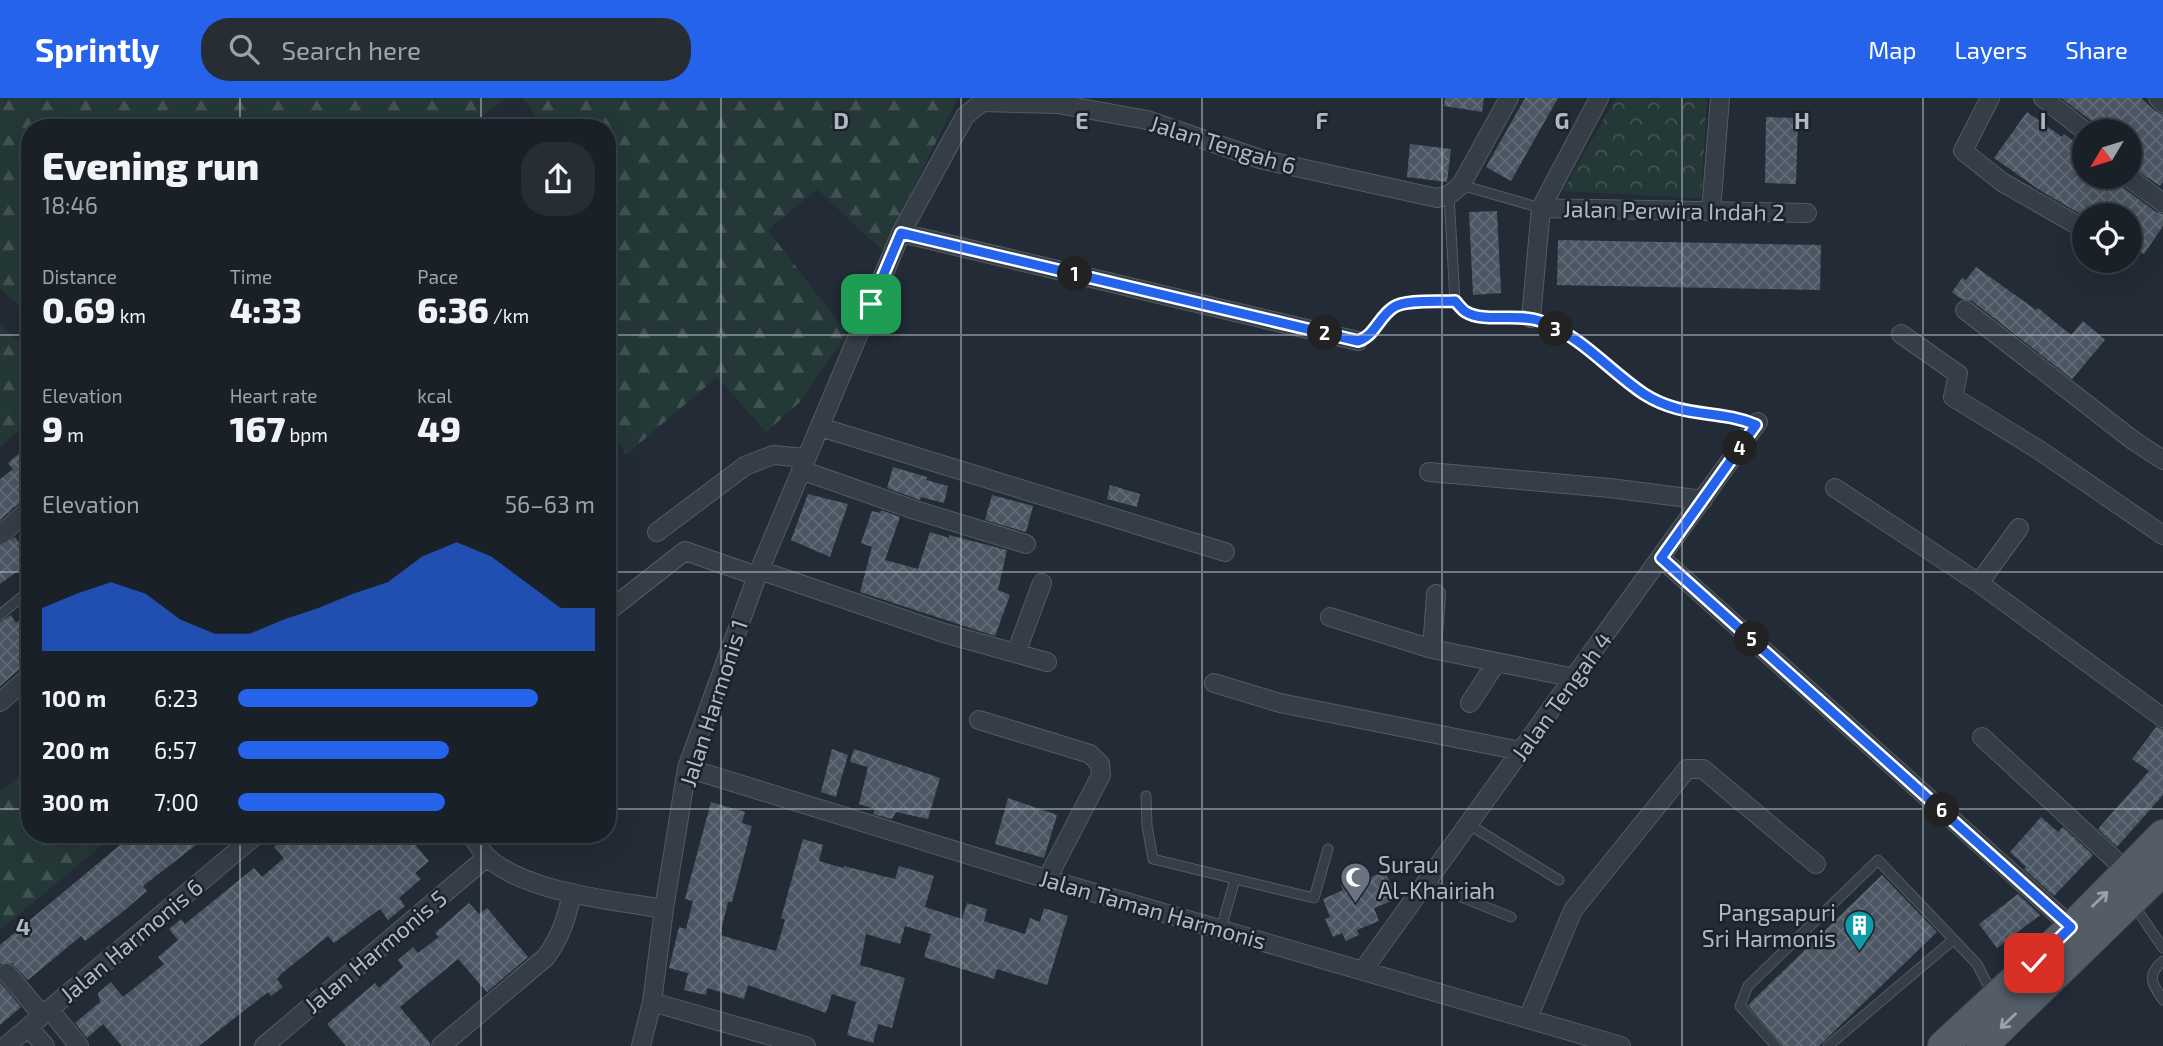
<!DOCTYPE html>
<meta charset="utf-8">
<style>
:root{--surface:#1a2028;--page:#272d34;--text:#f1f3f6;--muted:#9fa3a8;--line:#383e45;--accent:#2563eb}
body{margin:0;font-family:"Exo 2",sans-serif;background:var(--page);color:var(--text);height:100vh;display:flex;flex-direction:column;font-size:26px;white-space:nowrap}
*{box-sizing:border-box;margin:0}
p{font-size:23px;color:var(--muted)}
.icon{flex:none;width:38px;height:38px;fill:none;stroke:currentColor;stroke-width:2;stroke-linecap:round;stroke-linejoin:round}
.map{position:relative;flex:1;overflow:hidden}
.sheet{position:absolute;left:21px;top:21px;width:595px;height:724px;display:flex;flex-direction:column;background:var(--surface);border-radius:28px;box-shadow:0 7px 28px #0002,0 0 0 2px var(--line)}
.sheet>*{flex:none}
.needle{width:46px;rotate:232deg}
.controls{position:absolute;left:2072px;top:21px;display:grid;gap:14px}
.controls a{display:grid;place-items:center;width:70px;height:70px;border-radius:50%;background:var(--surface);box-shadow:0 7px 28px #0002,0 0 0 2px var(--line);font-size:35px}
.pin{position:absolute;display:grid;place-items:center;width:60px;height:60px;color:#fff;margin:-30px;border-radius:14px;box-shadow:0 4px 10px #0006}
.km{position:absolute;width:35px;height:35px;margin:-18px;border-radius:50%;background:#222;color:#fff;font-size:19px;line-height:35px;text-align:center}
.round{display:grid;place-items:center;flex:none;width:74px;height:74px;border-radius:28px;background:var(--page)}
.head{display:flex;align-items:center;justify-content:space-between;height:119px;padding:0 21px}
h1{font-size:38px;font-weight:800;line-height:52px}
.figures{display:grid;grid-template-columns:repeat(3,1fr);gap:10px;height:119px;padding:7px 21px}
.figures div{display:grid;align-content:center}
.figures b{font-size:35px;font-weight:800}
.figures small{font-size:19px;font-weight:400}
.figures p{font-size:19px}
.chart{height:196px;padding:14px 21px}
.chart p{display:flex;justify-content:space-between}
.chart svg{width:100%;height:126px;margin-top:7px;fill:var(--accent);opacity:.7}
ul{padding:0 21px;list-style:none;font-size:23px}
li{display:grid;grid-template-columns:112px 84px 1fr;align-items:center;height:52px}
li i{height:18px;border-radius:9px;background:var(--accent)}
header{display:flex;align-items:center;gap:42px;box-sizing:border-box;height:98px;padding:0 35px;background:var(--accent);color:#fff}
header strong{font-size:33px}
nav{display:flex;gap:38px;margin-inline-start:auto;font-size:24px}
.search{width:490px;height:63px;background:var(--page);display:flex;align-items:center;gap:18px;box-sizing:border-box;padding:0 24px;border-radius:28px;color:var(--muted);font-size:26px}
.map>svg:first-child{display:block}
.forest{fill:url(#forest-firs)}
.park{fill:url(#park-crowns)}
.building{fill:url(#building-cross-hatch)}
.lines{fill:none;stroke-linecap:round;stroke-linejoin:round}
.lane-casing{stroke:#535b65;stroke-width:11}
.street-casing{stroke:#535b65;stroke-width:20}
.primary-casing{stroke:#3f4650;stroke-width:32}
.path{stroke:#415355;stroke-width:3.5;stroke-dasharray:5 5;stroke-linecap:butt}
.lane{stroke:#353d47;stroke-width:9}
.street{stroke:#353d47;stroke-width:18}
.primary{stroke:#535c67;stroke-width:30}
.oneway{stroke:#99a1ac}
.route-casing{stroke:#fff;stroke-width:14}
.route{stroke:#2563eb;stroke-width:9}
.grid{fill:none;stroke:#b0b8c3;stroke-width:2;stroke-opacity:0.55}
.labels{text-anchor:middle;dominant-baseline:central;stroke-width:5;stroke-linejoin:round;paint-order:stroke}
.street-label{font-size:23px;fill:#b0b8c3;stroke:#1b222c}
.poi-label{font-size:23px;fill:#b0b8c3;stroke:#1b222c;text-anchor:start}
.grid-label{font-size:23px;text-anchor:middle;font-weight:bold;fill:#b0b8c3;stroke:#1b222c;stroke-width:5;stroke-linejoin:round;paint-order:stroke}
</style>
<header>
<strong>Sprintly</strong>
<div class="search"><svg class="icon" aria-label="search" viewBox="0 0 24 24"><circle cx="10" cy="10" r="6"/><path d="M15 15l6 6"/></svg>Search here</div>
<nav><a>Map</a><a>Layers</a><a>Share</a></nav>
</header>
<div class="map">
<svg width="2163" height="948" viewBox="0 0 2163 948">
<defs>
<pattern id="forest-firs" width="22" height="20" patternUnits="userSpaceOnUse" patternTransform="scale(1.75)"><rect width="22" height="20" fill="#253838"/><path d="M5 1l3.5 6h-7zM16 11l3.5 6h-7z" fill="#425353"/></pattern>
<pattern id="park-crowns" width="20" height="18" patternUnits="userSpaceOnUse" patternTransform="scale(1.75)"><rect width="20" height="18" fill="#253838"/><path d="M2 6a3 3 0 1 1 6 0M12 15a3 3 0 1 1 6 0" fill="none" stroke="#425353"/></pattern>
<pattern id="building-cross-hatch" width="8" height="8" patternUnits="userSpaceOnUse" patternTransform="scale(1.75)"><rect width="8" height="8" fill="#4a5662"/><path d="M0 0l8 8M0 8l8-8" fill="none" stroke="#626c77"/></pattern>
</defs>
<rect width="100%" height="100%" fill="#222b36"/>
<path class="forest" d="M 0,0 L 507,0 L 465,30 L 30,30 L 30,218 L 0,190 Z
M 523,0 L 958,0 L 882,152 L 817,91 L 768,132 L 847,236 L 800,304 L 766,334 L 717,279 L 627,356 L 607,332 L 607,30 L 544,30 Z
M 0,227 L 30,253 L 30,323 L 0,349 Z
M 30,669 L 30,737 L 114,737 L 0,832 L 0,694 Z"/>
<path class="park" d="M 1616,0 L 1707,0 L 1701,100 L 1563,93 Z"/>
<path class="building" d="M 1445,0 L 1484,0 L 1482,14 L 1444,8 Z
M 1525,0 L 1558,0 L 1511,83 L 1486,69 Z
M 2061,0 L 2141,0 L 2155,13 L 2163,16 L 2163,84 L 2160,88 L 2130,68 L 2130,33 L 2105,33 Z
M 2027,14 L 2062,39 L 2064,36 L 2084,51 L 2084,79 L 2117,79 L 2121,88 L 2156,114 L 2163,116 L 2163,128 L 2144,156 L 2130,146 L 2130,117 L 2084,118 L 2041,93 L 1994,60 Z
M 1766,19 L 1798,20 L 1796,86 L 1765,85 Z
M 1410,46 L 1451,51 L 1447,84 L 1407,79 Z
M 1497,113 L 1501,195 L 1473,197 L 1469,114 Z
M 1558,142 L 1821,147 L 1820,192 L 1557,187 Z
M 1976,169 L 2036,212 L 2038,210 L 2071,237 L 2083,223 L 2105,242 L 2072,281 L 1972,203 L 1961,201 L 1952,194 L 1962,180 L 1966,182 Z
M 23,352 L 30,360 L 30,400 L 23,402 L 0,422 L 0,381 L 13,371 L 8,365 Z
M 893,369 L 927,379 L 926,382 L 948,388 L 944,405 L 921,399 L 920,402 L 887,390 Z
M 1110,387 L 1140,396 L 1137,409 L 1107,401 Z
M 808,396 L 848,406 L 830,459 L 791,442 Z
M 992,397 L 1033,408 L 1026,434 L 985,422 Z
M 881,412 L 900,419 L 885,462 L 918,471 L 930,434 L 949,440 L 949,437 L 1007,452 L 998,492 L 1010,497 L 995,538 L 860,494 L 872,449 L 861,445 L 872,413 L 880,415 Z
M 15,439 L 30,460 L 30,464 L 0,486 L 0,448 Z
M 30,514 L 30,562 L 0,588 L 0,524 L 11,517 L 16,525 Z
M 2156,629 L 2163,631 L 2163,697 L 2117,749 L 2098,731 L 2149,673 L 2132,661 Z
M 832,651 L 848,657 L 836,699 L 821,694 Z
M 854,651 L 940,680 L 928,721 L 896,714 L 892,721 L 873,716 L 875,711 L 859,706 L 868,669 L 850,664 Z
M 1008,700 L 1057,717 L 1044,760 L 995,746 Z
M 711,704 L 745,714 L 742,725 L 752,728 L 732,804 L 728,804 L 720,837 L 776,853 L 785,822 L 781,820 L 803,741 L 823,747 L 819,763 L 843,770 L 844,768 L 895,781 L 899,768 L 934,778 L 925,809 L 962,821 L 967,805 L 987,811 L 984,823 L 1025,836 L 1030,820 L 1040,824 L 1044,810 L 1068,818 L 1047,887 L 997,871 L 994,881 L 924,859 L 931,836 L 905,828 L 900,846 L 866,836 L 860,867 L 905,880 L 892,930 L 878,926 L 873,945 L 847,937 L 856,904 L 832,896 L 826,915 L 748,887 L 744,901 L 707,890 L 706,897 L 684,892 L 688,875 L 669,870 L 679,829 L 686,831 L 693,803 L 685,801 Z
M 2041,719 L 2058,734 L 2063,729 L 2093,757 L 2054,798 L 2024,771 L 2026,769 L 2010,754 Z
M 129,737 L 209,737 L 143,788 L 147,793 L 120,816 L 85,843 L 81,838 L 28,882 L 12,865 L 0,866 L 0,847 L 120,747 L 118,745 Z
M 289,737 L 297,746 L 309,737 L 407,737 L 429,763 L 415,775 L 421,781 L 399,800 L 405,808 L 388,822 L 380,811 L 334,845 L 328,838 L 281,876 L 277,881 L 283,889 L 271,898 L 268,894 L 199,948 L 122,948 L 103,926 L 87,940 L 75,925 L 100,904 L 98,895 L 111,884 L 123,899 L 164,866 L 158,859 L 178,842 L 169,831 L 181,821 L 185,826 L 254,770 L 262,779 L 284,760 L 274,749 Z
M 1385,773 L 1397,801 L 1374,810 L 1379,823 L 1357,832 L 1359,837 L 1346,843 L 1342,835 L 1333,839 L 1325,821 L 1330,819 L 1323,801 L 1343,792 L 1341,787 L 1362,778 L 1364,782 Z
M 1882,777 L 1937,834 L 1819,948 L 1783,948 L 1748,907 Z
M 2018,796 L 2040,817 L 1997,850 L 1979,826 Z
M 469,805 L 479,816 L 487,810 L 528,859 L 487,894 L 458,861 L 400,909 L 430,945 L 430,948 L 346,948 L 327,926 L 375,885 L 379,890 L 403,869 L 398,862 L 413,849 L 418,855 L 439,839 L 435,835 Z
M 0,884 L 21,909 L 0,927 Z"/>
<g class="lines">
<defs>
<path id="lane" d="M 1461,87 L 1541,110
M 1449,97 L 1455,203 L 1466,214 L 1477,218 L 1531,220
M 0,517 L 30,492
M 1146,698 L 1147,728 L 1153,761 L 1314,800 L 1328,751
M 1468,726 L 1559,782
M 1426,785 L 1511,819
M 2133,806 L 2163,850
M 1221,831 L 1235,781
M 2163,863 C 2146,877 2152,886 2163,902
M 1776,948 L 1740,908 L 1748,888 L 1878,762 L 1977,866 L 1993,897
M 1828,948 L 1953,842"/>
<path id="street" d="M 1990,0 L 1963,53 L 2002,84 L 2084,131
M 2043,0 L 2085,33
M 2158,0 L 2163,5
M 2128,79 L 2163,105
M 1541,110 L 1807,115
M 1711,113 L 1720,0
M 901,135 L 1358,243
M 1965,212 L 2134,343 L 2163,362
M 1531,220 L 1541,110 L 1599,0
M 1901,236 L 1958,276 L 1953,299 L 2039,352 L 2163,437
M 820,329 L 1225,454
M 801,372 L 915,412 L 1026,446
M 1429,374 L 1610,390 L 1703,402
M 1835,390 L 1979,485 L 2163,620
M 657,434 L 745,368 L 773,357 L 806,360
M 0,437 L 30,411
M 1661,460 L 2072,829
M 759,472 L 944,535 L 1047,564
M 1979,485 L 2019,430
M 1436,496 L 1432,551 L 1575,580
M 607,514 L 685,453 L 757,478
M 1330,519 L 1432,551
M 1016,555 L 1042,485
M 1214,585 L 1280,605 L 1521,653
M 0,604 L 30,578
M 1470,605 L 1496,565
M 979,622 L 1090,656 L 1100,666 L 1101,677 L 1047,781
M 1982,639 L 2128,774
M 687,670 L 1047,781 L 1621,948
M 471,737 C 476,744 481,753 487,759 C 526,795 613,802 664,811
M 1363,872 L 1758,324
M 7,875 L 42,917
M 652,904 L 806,948
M 49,911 L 79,948
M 1528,920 L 1573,812 L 1687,671 L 1703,671 L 1816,766
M 28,929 L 45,948
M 6,948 L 256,737
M 264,948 L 487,759
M 441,948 L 546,859 C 561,838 567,819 572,795
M 641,948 L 652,904 L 664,811 L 687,670 L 757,478 L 901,135 L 965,18 L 982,4 L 1058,6 L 1147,22 L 1260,61 L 1437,100 L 1449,97 L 1461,87 L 1509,0"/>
<path id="primary" d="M 1943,948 L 2072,829 L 2163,737
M 1982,948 L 2163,772"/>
</defs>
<use href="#lane" class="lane-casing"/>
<use href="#street" class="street-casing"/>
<use href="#primary" class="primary-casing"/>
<path class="path" d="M 1546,225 L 1579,243 L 1644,296 L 1667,307 L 1690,315 L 1741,321
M 1371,234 C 1398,200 1401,205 1442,203"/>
<use href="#lane" class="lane"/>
<use href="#street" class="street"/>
<use href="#primary" class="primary"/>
</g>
<defs><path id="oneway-shaft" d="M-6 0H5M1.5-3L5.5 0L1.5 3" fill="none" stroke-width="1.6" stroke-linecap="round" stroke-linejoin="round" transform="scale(1.75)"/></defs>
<g class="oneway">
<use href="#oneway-shaft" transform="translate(2100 801) rotate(-44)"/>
<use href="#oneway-shaft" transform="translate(2008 923) rotate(136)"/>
</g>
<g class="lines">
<defs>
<path id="route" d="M 871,206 L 901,135 L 1358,243 C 1375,238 1379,218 1394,209 C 1406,201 1439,204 1455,203 C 1458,206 1462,212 1466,214 C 1484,225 1518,215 1540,223 C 1582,238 1608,272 1644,296 C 1683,321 1719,311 1756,327 L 1661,460 L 2071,829 L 2034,865"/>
</defs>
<use href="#route" class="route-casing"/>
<use href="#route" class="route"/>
</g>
<path class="grid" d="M 240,0 L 240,30M 481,0 L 481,30M 721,0 L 721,948M 961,0 L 961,948M 1202,0 L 1202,948M 1442,0 L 1442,948M 1682,0 L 1682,948M 1923,0 L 1923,948M 0,237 L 30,237M 607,237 L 2163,237M 0,474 L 30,474M 607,474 L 2163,474M 0,711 L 30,711M 607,711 L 2163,711M 240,737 L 240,948M 481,737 L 481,948"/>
<defs>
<symbol id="mosque-pin" viewBox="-11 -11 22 30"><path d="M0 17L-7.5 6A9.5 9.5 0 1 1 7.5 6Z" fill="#6b7280" stroke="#1b222c"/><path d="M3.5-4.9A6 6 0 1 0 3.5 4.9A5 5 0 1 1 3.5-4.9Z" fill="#fff"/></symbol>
<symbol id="building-pin" viewBox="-11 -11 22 30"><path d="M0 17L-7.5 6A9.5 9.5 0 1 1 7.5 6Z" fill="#0f9aa8" stroke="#1b222c"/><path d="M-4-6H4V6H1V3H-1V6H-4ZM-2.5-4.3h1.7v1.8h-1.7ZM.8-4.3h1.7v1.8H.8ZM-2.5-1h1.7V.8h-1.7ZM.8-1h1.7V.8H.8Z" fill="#fff"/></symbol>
</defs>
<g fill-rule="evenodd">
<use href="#mosque-pin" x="1338" y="762" width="35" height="47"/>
<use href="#building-pin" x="1842" y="810" width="35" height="47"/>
</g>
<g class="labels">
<g class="street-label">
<text transform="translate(1223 46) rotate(17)">Jalan Tengah 6</text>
<text transform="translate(1674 112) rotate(1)">Jalan Perwira Indah 2</text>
<text transform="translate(1561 598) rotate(-54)">Jalan Tengah 4</text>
<text transform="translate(713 605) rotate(-72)">Jalan Harmonis 1</text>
<text transform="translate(1153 811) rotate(16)">Jalan Taman Harmonis</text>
<text transform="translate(131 842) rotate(-40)">Jalan Harmonis 6</text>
<text transform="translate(375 853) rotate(-40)">Jalan Harmonis 5</text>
</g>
<g class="poi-label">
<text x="1378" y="766">Surau<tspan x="1378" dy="26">Al-Khairiah</tspan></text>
<text x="1836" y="814" text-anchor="end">Pangsapuri<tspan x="1836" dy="26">Sri Harmonis</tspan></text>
</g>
</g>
<g class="grid-label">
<text x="841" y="31">D</text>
<text x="1082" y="31">E</text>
<text x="1322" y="31">F</text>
<text x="1562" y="31">G</text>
<text x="1802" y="31">H</text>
<text x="2043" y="31">I</text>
<text x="23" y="837">4</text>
</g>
</svg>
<div class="controls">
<a><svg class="needle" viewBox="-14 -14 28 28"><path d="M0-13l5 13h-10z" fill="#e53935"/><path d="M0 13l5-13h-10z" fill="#9fa3a8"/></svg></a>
<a><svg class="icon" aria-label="locate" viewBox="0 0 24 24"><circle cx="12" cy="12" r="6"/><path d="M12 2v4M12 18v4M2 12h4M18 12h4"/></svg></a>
</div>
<div class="pin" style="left:871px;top:206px;background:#1e9e55"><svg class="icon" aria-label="arrive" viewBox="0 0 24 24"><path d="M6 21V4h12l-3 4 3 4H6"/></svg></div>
<div class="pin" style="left:2034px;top:865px;background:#d93025"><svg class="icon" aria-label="check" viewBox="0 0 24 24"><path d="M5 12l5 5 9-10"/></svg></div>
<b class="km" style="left:1075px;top:176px">1</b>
<b class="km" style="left:1325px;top:235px">2</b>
<b class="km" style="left:1556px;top:231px">3</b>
<b class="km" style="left:1740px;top:350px">4</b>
<b class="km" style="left:1752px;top:541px">5</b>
<b class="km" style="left:1942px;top:712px">6</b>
<section class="sheet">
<div class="head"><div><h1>Evening run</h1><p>18:46</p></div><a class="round"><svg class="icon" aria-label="share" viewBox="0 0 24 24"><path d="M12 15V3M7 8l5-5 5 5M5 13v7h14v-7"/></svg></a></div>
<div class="figures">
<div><p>Distance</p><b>0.69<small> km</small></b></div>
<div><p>Time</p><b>4:33</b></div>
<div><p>Pace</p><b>6:36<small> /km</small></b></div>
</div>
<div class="figures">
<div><p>Elevation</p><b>9<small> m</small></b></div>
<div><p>Heart rate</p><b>167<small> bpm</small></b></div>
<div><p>kcal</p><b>49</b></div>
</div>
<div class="chart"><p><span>Elevation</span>56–63 m</p>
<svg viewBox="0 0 160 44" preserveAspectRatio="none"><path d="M0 44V29L10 24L20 20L30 24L40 33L50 38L60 38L70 33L80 29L90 24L100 20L110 11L120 6L130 11L140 20L150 29L160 29V44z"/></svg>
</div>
<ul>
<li><b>100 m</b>6:23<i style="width:84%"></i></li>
<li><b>200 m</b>6:57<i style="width:59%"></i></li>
<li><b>300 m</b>7:00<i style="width:58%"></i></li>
</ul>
</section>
</div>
